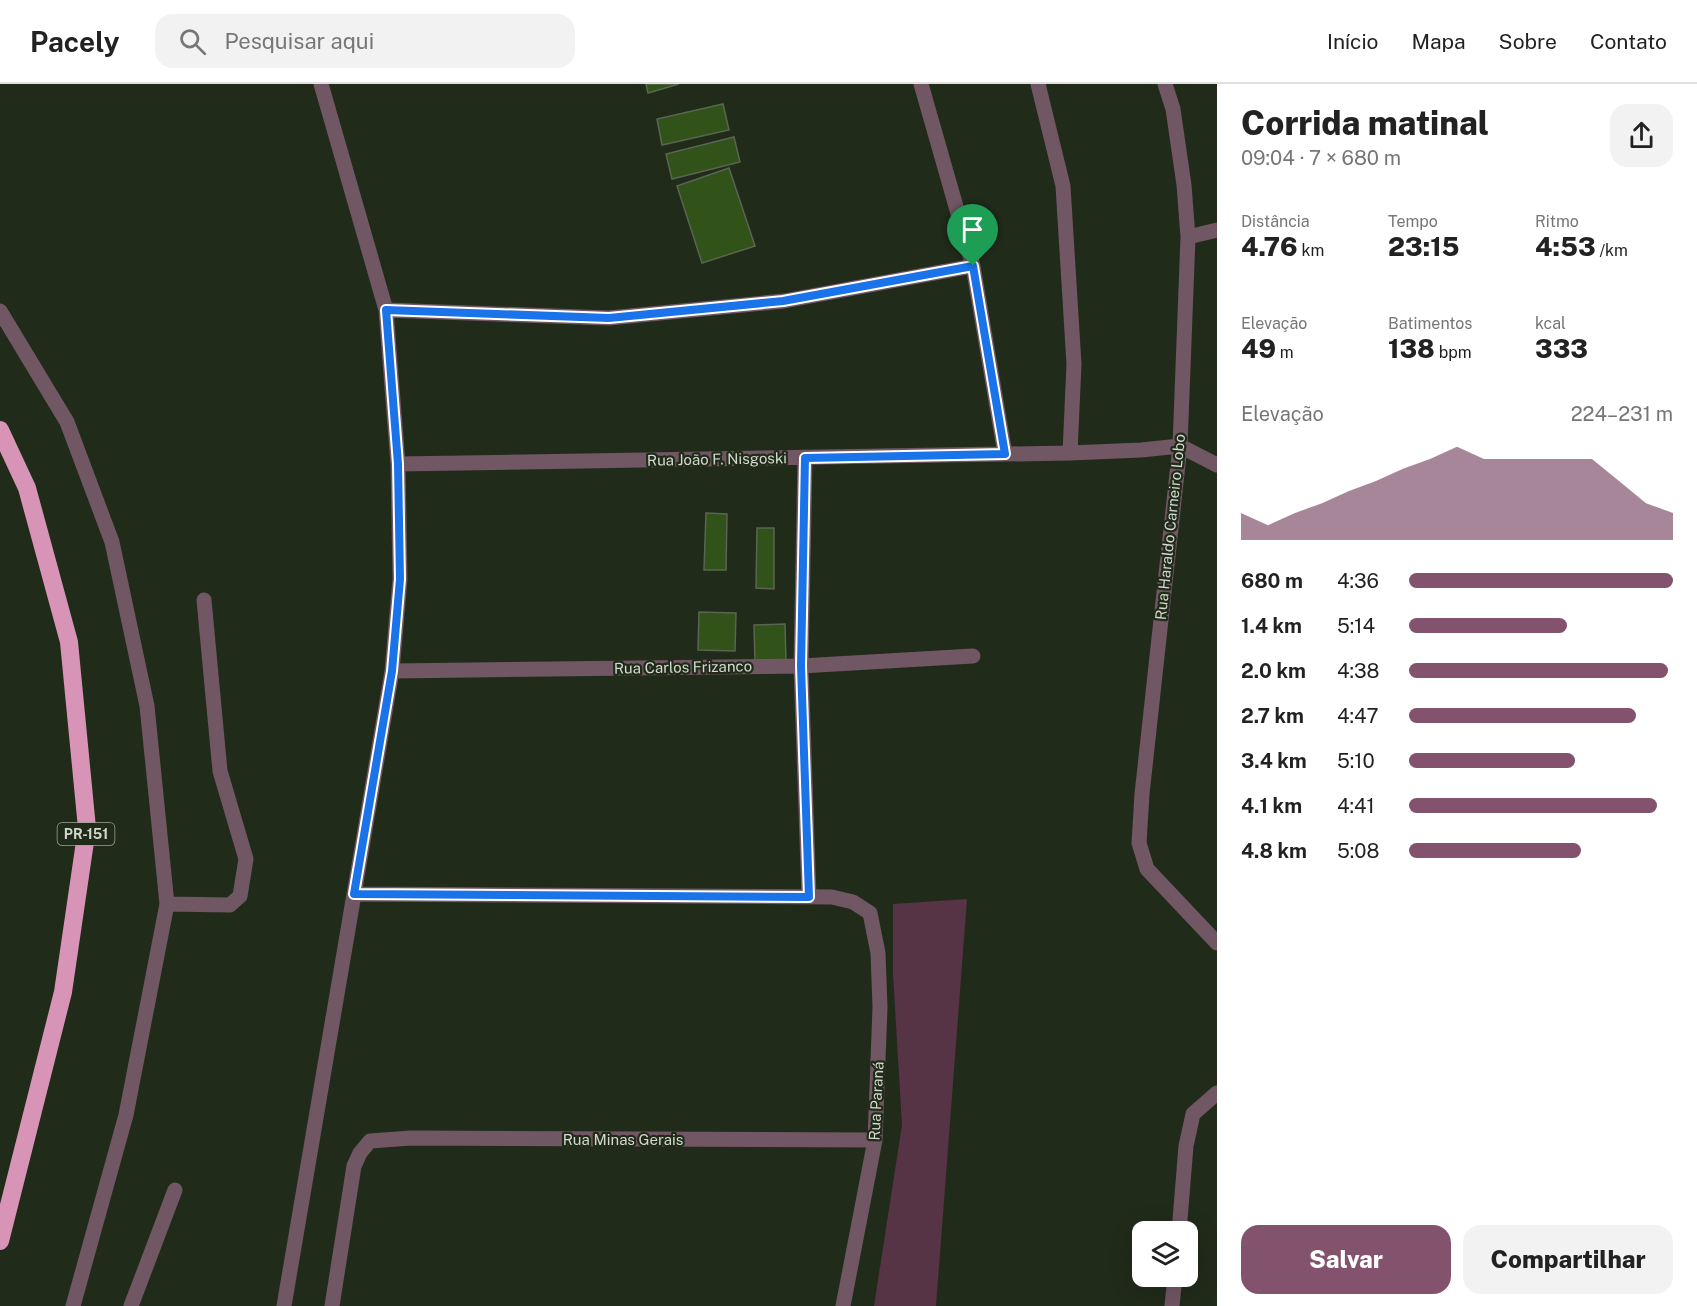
<!DOCTYPE html>
<html lang="pt">
<meta charset="utf-8">
<style>
:root{--surface:#fff;--page:#f2f2f2;--text:#222;--muted:#767676;--line:#e0e0e0;--accent:#83536e}
body{margin:0;font-family:"Public Sans",sans-serif;background:var(--page);color:var(--text);height:100vh;display:flex;flex-direction:column;font-size:22px;white-space:nowrap}
*{box-sizing:border-box;margin:0}
p{font-size:20px;color:var(--muted)}
.icon{flex:none;width:33px;height:33px;fill:none;stroke:currentColor;stroke-width:2;stroke-linecap:round;stroke-linejoin:round}
.map{position:relative;flex:1;overflow:hidden}
.panel{display:flex;flex-direction:column;background:var(--surface);width:480px}
.panel>*{flex:none}
.fabs{position:absolute;left:1132px;top:1137px;display:grid;gap:12px}
.fabs a{display:grid;place-items:center;width:66px;height:66px;border-radius:12px;background:var(--surface);box-shadow:0 6px 24px #0002;font-size:30px}
.pin{position:absolute;display:grid;place-items:center;width:51px;height:51px;color:#fff;margin:-62px -26px;border-radius:50% 50% 50% 0;rotate:-45deg;box-shadow:0 0 6px #0007}
.pin .icon{rotate:45deg}
.round{display:grid;place-items:center;flex:none;width:63px;height:63px;border-radius:18px;background:var(--page)}
.head{display:flex;align-items:center;justify-content:space-between;height:102px;padding:0 24px}
h1{font-size:33px;font-weight:800;line-height:45px}
.figures{display:grid;grid-template-columns:repeat(3,1fr);gap:9px;height:102px;padding:6px 24px}
.figures div{display:grid;align-content:center}
.figures b{font-size:26px;font-weight:800}
.figures small{font-size:16px;font-weight:400}
.figures p{font-size:16px}
.chart{height:168px;padding:12px 24px}
.chart p{display:flex;justify-content:space-between}
.chart svg{width:100%;height:108px;margin-top:6px;fill:var(--accent);opacity:.7}
.primary-button{display:flex;gap:12px;margin-top:auto;padding:12px 24px}
.primary-button a{flex:1;height:69px;border-radius:18px;background:var(--accent);color:#fff;font-size:24px;font-weight:800;line-height:69px;text-align:center}
.primary-button a+a{background:var(--page);color:var(--text)}
ul{padding:0 24px;list-style:none;font-size:20px}
li{display:grid;grid-template-columns:96px 72px 1fr;align-items:center;height:45px}
li i{height:15px;border-radius:8px;background:var(--accent)}
header{display:flex;align-items:center;gap:36px;box-sizing:border-box;height:84px;padding:0 30px;background:var(--surface);border-bottom:2px solid var(--line)}
header strong{font-size:28px}
nav{display:flex;gap:33px;margin-inline-start:auto;font-size:21px}
.search{width:420px;height:54px;background:var(--page);display:flex;align-items:center;gap:15px;box-sizing:border-box;padding:0 21px;border-radius:18px;color:var(--muted);font-size:22px}
main{display:flex;flex:1;min-height:0}
.map>svg:first-child{display:block}
.grass{fill:#563446}
.building{fill:#315219;stroke:#596552;stroke-width:1.5}
.lines{fill:none;stroke-linecap:round;stroke-linejoin:round}
.minor{stroke:#715664;stroke-width:15}
.highway{stroke:#d794b7;stroke-width:18}
.route-casing{stroke:#fff;stroke-width:12}
.route{stroke:#1a73e8;stroke-width:8}
.labels{text-anchor:middle;dominant-baseline:central;stroke-width:4.5;stroke-linejoin:round;paint-order:stroke}
.shield{fill:#212b1a;stroke:#9da598;stroke-width:1.5}
.shield-label{font-size:14px;font-weight:bold;fill:#d2d9ce}
.street-label{font-size:15px;fill:#d2d9ce;stroke:#212b1a}
</style>
<header>
<strong>Pacely</strong>
<div class="search"><svg class="icon" aria-label="search" viewBox="0 0 24 24"><circle cx="10" cy="10" r="6"/><path d="M15 15l6 6"/></svg>Pesquisar aqui</div>
<nav><a>Início</a><a>Mapa</a><a>Sobre</a><a>Contato</a></nav>
</header>
<main>
<div class="map">
<svg width="1217" height="1222" viewBox="0 0 1217 1222">
<rect width="100%" height="100%" fill="#212b1a"/>
<path class="grass" d="M 967,815 L 936,1222 L 874,1222 L 902,1041 L 893,890 L 893,820 Z"/>
<path class="building" d="M 646,0 L 679,0 L 648,9 Z
M 723,20 L 729,46 L 662,61 L 657,35 Z
M 734,53 L 740,78 L 672,95 L 666,70 Z
M 729,84 L 755,162 L 702,179 L 677,102 Z
M 706,429 L 727,430 L 726,486 L 704,486 Z
M 757,444 L 774,444 L 774,505 L 756,504 Z
M 699,528 L 736,529 L 735,567 L 698,566 Z
M 785,540 L 786,579 L 755,579 L 754,541 Z"/>
<g class="lines">
<path class="minor" d="M 921,0 L 973,182 L 1005,370
M 1038,0 L 1063,102 L 1074,280 L 1070,369
M 1165,0 L 1173,25 L 1184,101 L 1188,153 L 1180,362 L 1142,710 L 1139,759 L 1147,785 L 1217,859
M 1188,153 L 1217,146
M 386,226 L 609,234 L 784,217 L 973,182
M 0,227 L 67,338 L 112,458 L 147,622 L 167,820 L 126,1031 L 73,1222
M 805,374 L 801,582 L 809,813
M 398,380 L 1070,369 L 1141,366 L 1180,362 L 1217,381
M 392,587 L 801,582 L 973,572
M 354,810 L 832,813 L 853,818 L 870,829 L 878,869 L 880,923 L 875,1056 L 843,1222
M 167,820 L 230,821 L 240,812 L 246,775 L 220,687 L 204,516
M 1179,1148 L 1186,1062 L 1193,1030 L 1217,1009
M 131,1222 L 175,1106
M 284,1222 L 392,587 L 400,495 L 398,380 L 386,226 L 321,0
M 332,1222 L 354,1082 L 360,1069 L 370,1057 L 411,1054 L 875,1056
M 1172,1222 L 1175,1192"/>
<path class="highway" d="M 0,346 L 27,404 L 69,558 L 87,744 L 63,908 L 0,1157"/>
</g>
<g class="lines">
<defs>
<path id="route" d="M 973,182 L 1005,370 L 805,374 L 801,582 L 809,813 L 354,810 L 392,587 L 400,495 L 398,380 L 386,226 L 609,234 L 783,217 Z"/>
</defs>
<use href="#route" class="route-casing"/>
<use href="#route" class="route"/>
</g>
<g class="labels">
<rect class="shield" x="57.5" y="739" width="57" height="22" rx="4.5"/>
<g class="shield-label">
<text x="86" y="750">PR-151</text>
</g>
<g class="street-label">
<text transform="translate(717 375) rotate(-1)">Rua João F. Nisgoski</text>
<text transform="translate(1170 443) rotate(-84)">Rua Haraldo Carneiro Lobo</text>
<text transform="translate(683 583) rotate(-1)">Rua Carlos Frizanco</text>
<text transform="translate(876 1017) rotate(-87)">Rua Paraná</text>
<text x="623" y="1055">Rua Minas Gerais</text>
</g>
</g>
</svg>
<div class="fabs">
<a><svg class="icon" aria-label="layers" viewBox="0 0 24 24"><path d="M12 4l9 5-9 5-9-5zM3 14l9 5 9-5"/></svg></a>
</div>
<div class="pin" style="left:973px;top:182px;background:#1e9e55"><svg class="icon" aria-label="arrive" viewBox="0 0 24 24"><path d="M6 21V4h12l-3 4 3 4H6"/></svg></div>
</div>
<section class="panel">
<div class="head"><div><h1>Corrida matinal</h1><p>09:04 · 7 × 680 m</p></div><a class="round"><svg class="icon" aria-label="share" viewBox="0 0 24 24"><path d="M12 15V3M7 8l5-5 5 5M5 13v7h14v-7"/></svg></a></div>
<div class="figures">
<div><p>Distância</p><b>4.76<small> km</small></b></div>
<div><p>Tempo</p><b>23:15</b></div>
<div><p>Ritmo</p><b>4:53<small> /km</small></b></div>
</div>
<div class="figures">
<div><p>Elevação</p><b>49<small> m</small></b></div>
<div><p>Batimentos</p><b>138<small> bpm</small></b></div>
<div><p>kcal</p><b>333</b></div>
</div>
<div class="chart"><p><span>Elevação</span>224–231 m</p>
<svg viewBox="0 0 160 44" preserveAspectRatio="none"><path d="M0 44V33L10 38L20 33L30 29L40 24L50 20L60 15L70 11L80 6L90 11L100 11L110 11L120 11L130 11L140 20L150 29L160 33V44z"/></svg>
</div>
<ul>
<li><b>680 m</b>4:36<i style="width:100%"></i></li>
<li><b>1.4 km</b>5:14<i style="width:60%"></i></li>
<li><b>2.0 km</b>4:38<i style="width:98%"></i></li>
<li><b>2.7 km</b>4:47<i style="width:86%"></i></li>
<li><b>3.4 km</b>5:10<i style="width:63%"></i></li>
<li><b>4.1 km</b>4:41<i style="width:94%"></i></li>
<li><b>4.8 km</b>5:08<i style="width:65%"></i></li>
</ul>
<div class="primary-button"><a>Salvar</a><a>Compartilhar</a></div>
</section>
</main>
